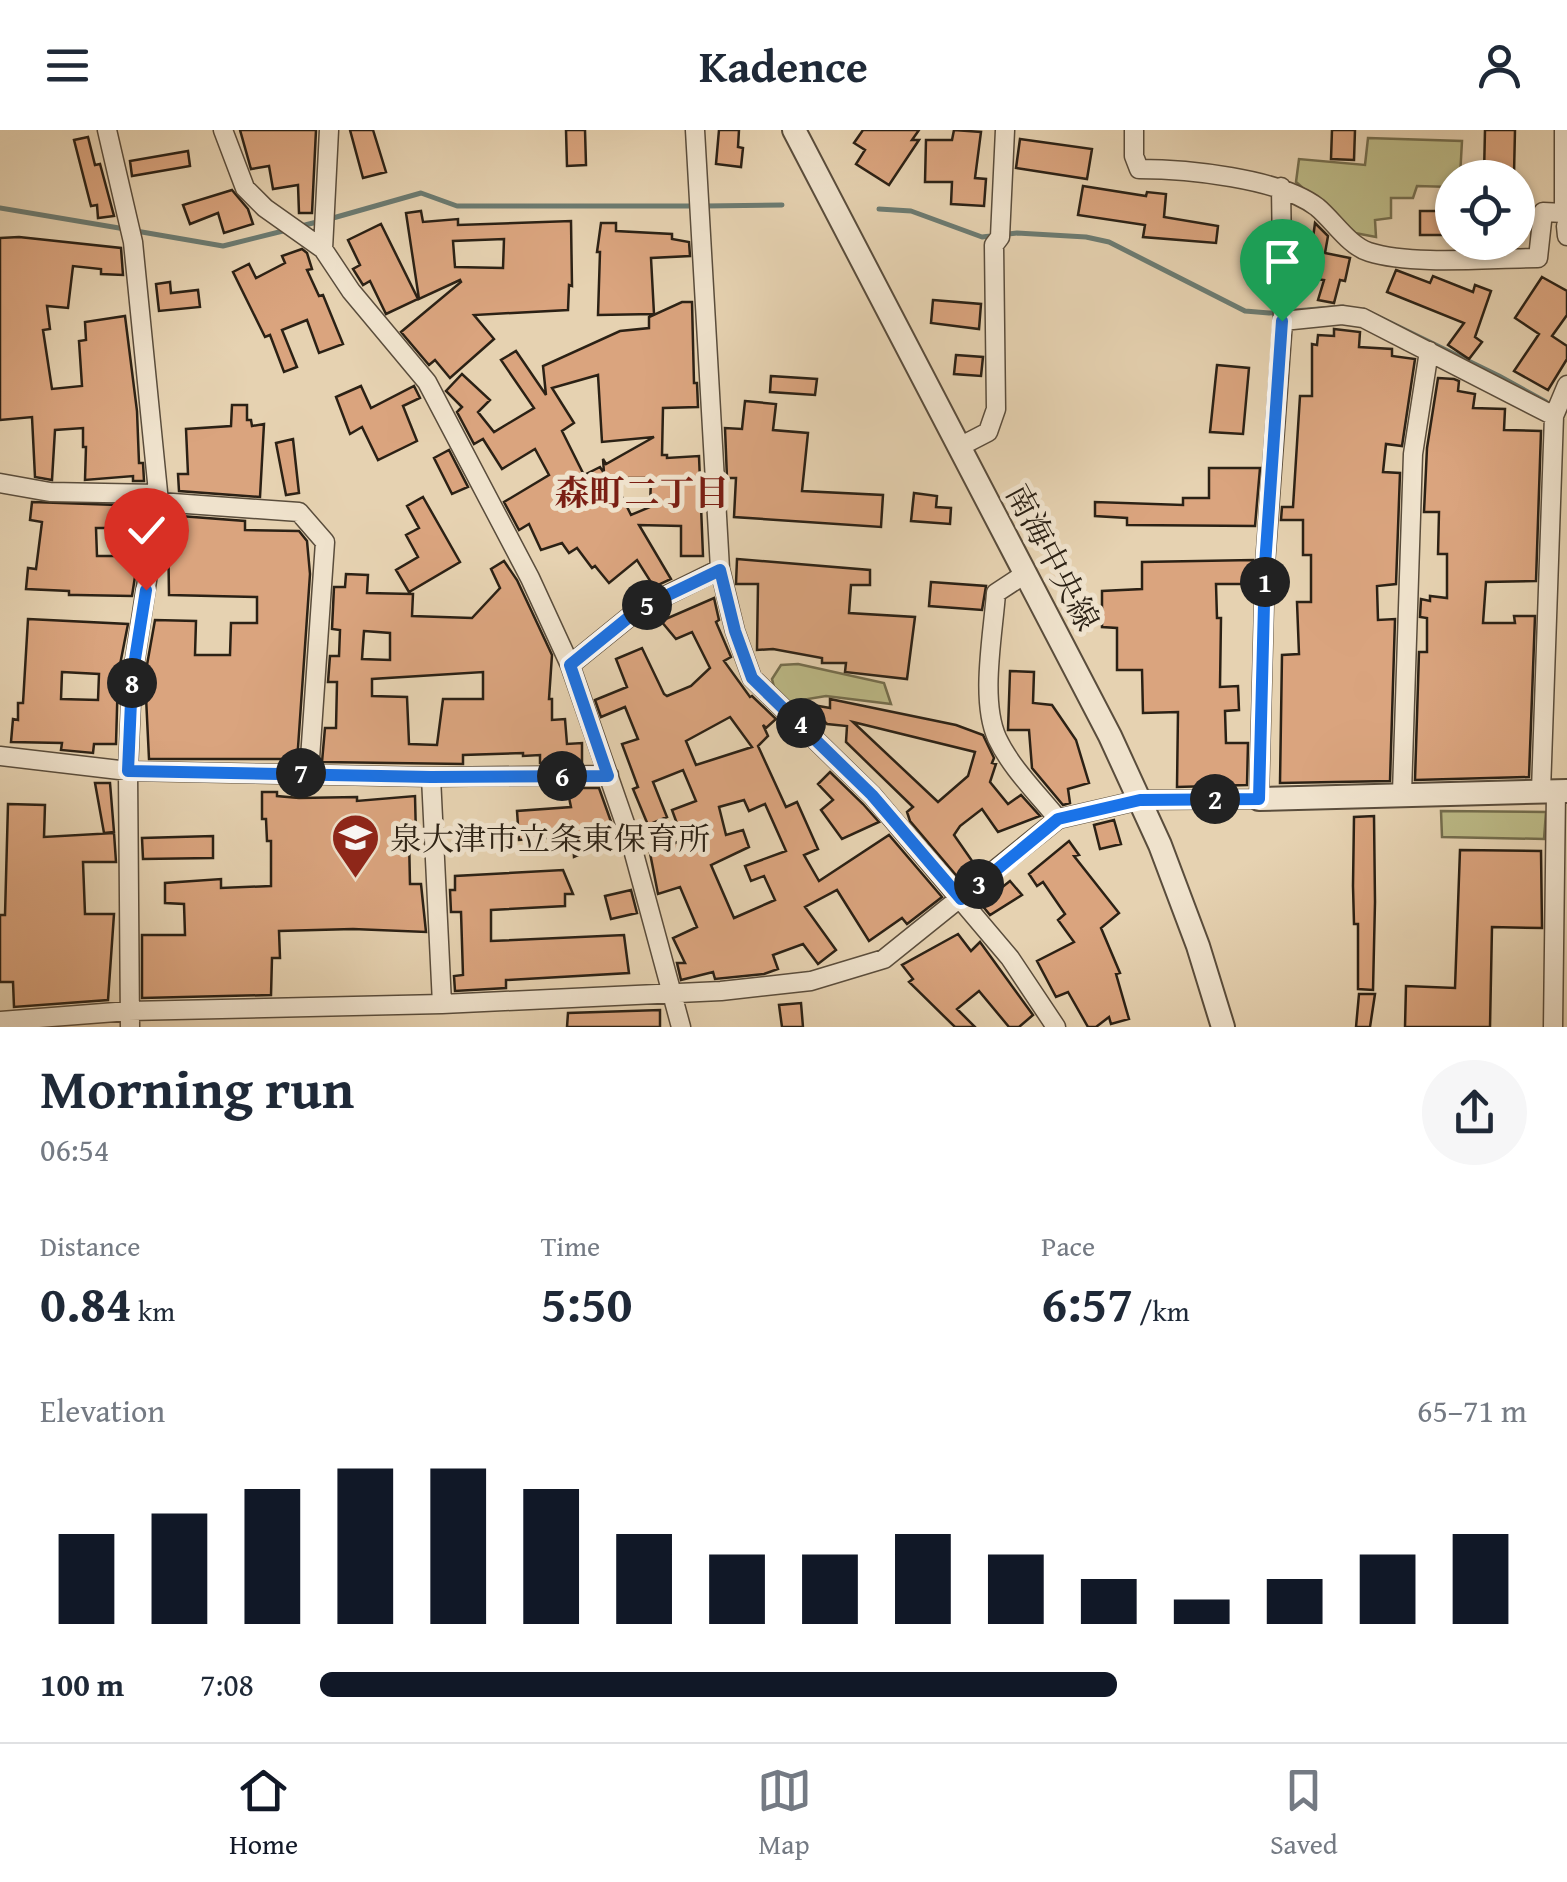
<!DOCTYPE html>
<meta charset="utf-8">
<style>
:root{--surface:#fff;--page:#f6f6f7;--text:#1f2937;--muted:#747a83;--line:#e0e1e3;--accent:#111827}
body{margin:0;font-family:"Gentium Book Plus","Noto Serif JP",serif;background:var(--page);color:var(--text);height:100vh;display:flex;flex-direction:column;font-size:38px;white-space:nowrap}
*{box-sizing:border-box;margin:0}
p{font-size:32px;color:var(--muted)}
.icon{flex:none;width:55px;height:55px;fill:none;stroke:currentColor;stroke-width:2;stroke-linecap:round;stroke-linejoin:round}
.map{position:relative;height:897px;overflow:hidden}
.details{display:flex;flex-direction:column;background:var(--surface);flex:1}
.details>*{flex:none}
.tools{position:absolute;left:1435px;top:30px;display:grid;gap:20px}
.tools a{display:grid;place-items:center;width:100px;height:100px;border-radius:50%;background:var(--surface);box-shadow:0 2px 8px #0004;font-size:50px}
.pin{position:absolute;display:grid;place-items:center;width:85px;height:85px;color:#fff;margin:-102px -42px;border-radius:50% 50% 50% 0;rotate:-45deg;box-shadow:0 0 10px #0007}
.pin .icon{rotate:45deg}
.km{position:absolute;width:50px;height:50px;margin:-25px;border-radius:50%;background:#222;color:#fff;font-size:28px;line-height:50px;text-align:center}
.round{display:grid;place-items:center;flex:none;width:105px;height:105px;border-radius:52px;background:var(--page)}
.head{display:flex;align-items:center;justify-content:space-between;height:170px;padding:0 40px}
h1{font-size:55px;font-weight:700;line-height:75px}
.figures{display:grid;grid-template-columns:repeat(3,1fr);gap:15px;height:170px;padding:10px 40px}
.figures div{display:grid;align-content:center}
.figures b{font-size:50px;font-weight:700}
.figures small{font-size:28px;font-weight:400}
.figures p{font-size:28px}
.chart{height:280px;padding:20px 40px}
.chart p{display:flex;justify-content:space-between}
.chart svg{width:100%;height:180px;margin-top:10px;stroke:var(--accent);stroke-width:6}
ul{padding:0 40px;list-style:none;font-size:32px}
li{display:grid;grid-template-columns:160px 120px 1fr;align-items:center;height:75px}
li i{height:25px;border-radius:12px;background:var(--accent)}
header{display:flex;justify-content:space-between;align-items:center;height:130px;padding:0 40px;background:var(--surface);font-size:45px;font-weight:700}
.dock{display:flex;justify-content:space-around;align-items:center;height:140px;border-top:2px solid var(--line);background:var(--surface);font-size:28px;color:var(--muted)}
.dock a{display:grid;justify-items:center;gap:5px}
.dock .selected{color:var(--accent)}
.map>svg:first-child{display:block}
.green{fill:#bcba87;stroke:#746e4e;stroke-width:2.5}
.lines{fill:none;stroke-linecap:round;stroke-linejoin:round}
.stream{stroke:#6b7b72;stroke-width:5}
.building{fill:#daa47e;stroke:#2b2115;stroke-width:2.5;fill-rule:evenodd}
.minor-casing{stroke:#5a4d3c;stroke-width:21}
.tertiary-casing{stroke:#5a4d3c;stroke-width:26}
.minor{stroke:#efe2cc;stroke-width:18}
.tertiary{stroke:#efe2cc;stroke-width:22}
.route-casing{stroke:#fff;stroke-width:20}
.route{stroke:#1a73e8;stroke-width:12}
.labels{text-anchor:middle;dominant-baseline:central;stroke-width:10;stroke-linejoin:round;paint-order:stroke}
.street-label{font-size:32px;fill:#2b2115;stroke:#efe2cc}
.poi-label{font-size:32px;fill:#2b2115;stroke:#efe2cc;text-anchor:start}
.neighbourhood-label{font-size:35px;font-weight:bold;fill:#7a1f14;stroke:#efe2cc}
</style>
<header><svg class="icon" aria-label="menu" viewBox="0 0 24 24"><path d="M4 6h16M4 12h16M4 18h16"/></svg>Kadence<svg class="icon" aria-label="person" viewBox="0 0 24 24"><circle cx="12" cy="8" r="4"/><path d="M4 21q1-7 8-7t8 7"/></svg></header>
<div class="map">
<svg width="1567" height="897" viewBox="0 0 1567 897">
<rect width="100%" height="100%" fill="#e6d2b1"/>
<filter id="stains"><feTurbulence type="fractalNoise" baseFrequency=".002" numOctaves="4"/><feColorMatrix values="0 0 0 0 .2 0 0 0 0 .09 0 0 0 0 .02 0 0 0 .5 -.17"/></filter>
<radialGradient id="worn" r=".72"><stop offset=".6" stop-color="#630" stop-opacity="0"/><stop offset="1" stop-color="#630" stop-opacity=".3"/></radialGradient>
<path class="green" d="M 1368,8 L 1462,11 L 1460,47 L 1452,48 L 1452,57 L 1417,56 L 1413,68 L 1391,68 L 1391,88 L 1375,90 L 1376,107 L 1355,103 L 1296,52 L 1299,29 L 1365,35 Z
M 798,534 L 884,553 L 891,574 L 826,566 L 784,573 L 776,565 L 772,549 L 781,535 Z
M 1441,681 L 1546,682 L 1544,709 L 1442,707 Z"/>
<g class="lines">
<path class="stream" d="M 705,76 L 782,75
M 0,78 L 125,99
M 879,79 L 911,81 L 982,107 L 1017,103 L 1086,107 L 1109,112 L 1245,181 L 1269,183 L 1343,177
M 333,88 L 421,63 L 457,76 L 694,76
M 305,95 L 321,91
M 136,101 L 223,116 L 287,100
M 1364,180 L 1499,246 L 1546,272"/>
</g>
<path class="building" d="M 240,0 L 316,0 L 312,83 L 299,83 L 298,55 L 273,59 L 269,36 L 251,39 Z
M 350,0 L 373,0 L 386,42 L 363,48 Z
M 566,0 L 585,0 L 586,35 L 567,36 Z
M 719,0 L 739,0 L 738,17 L 743,18 L 741,37 L 716,34 Z
M 863,0 L 919,0 L 912,10 L 919,10 L 889,55 L 856,34 L 865,20 L 854,13 Z
M 954,0 L 981,2 L 975,48 L 986,49 L 984,76 L 951,74 L 952,52 L 925,52 L 926,10 L 952,10 Z
M 1332,0 L 1355,0 L 1354,30 L 1331,29 Z
M 1485,0 L 1515,0 L 1514,44 L 1484,44 Z
M 88,7 L 95,35 L 100,34 L 114,86 L 98,88 L 97,75 L 91,76 L 74,10 Z
M 1020,9 L 1092,19 L 1087,49 L 1016,38 Z
M 188,21 L 190,36 L 132,46 L 130,31 Z
M 1083,56 L 1146,66 L 1147,62 L 1166,64 L 1164,87 L 1218,96 L 1216,113 L 1143,107 L 1145,95 L 1078,85 Z
M 232,60 L 248,79 L 253,94 L 224,103 L 218,83 L 190,94 L 183,75 Z
M 421,81 L 423,92 L 458,89 L 458,95 L 571,91 L 572,156 L 569,155 L 568,180 L 474,185 L 494,209 L 450,248 L 435,230 L 429,235 L 401,202 L 461,152 L 460,150 L 419,169 L 406,83 ZM 504,109 L 503,138 L 455,137 L 453,111 Z
M 1420,81 L 1452,81 L 1452,105 L 1420,105 Z
M 601,93 L 616,93 L 616,101 L 672,104 L 672,109 L 689,112 L 690,126 L 651,128 L 654,184 L 598,185 L 600,122 L 597,122 Z
M 1315,93 L 1328,106 L 1325,123 L 1350,128 L 1345,151 L 1340,150 L 1334,173 L 1318,170 L 1324,150 L 1298,147 L 1299,117 L 1302,118 L 1304,106 L 1313,108 Z
M 381,94 L 418,169 L 386,184 L 370,151 L 363,155 L 353,139 L 360,135 L 348,110 Z
M 19,107 L 121,118 L 123,145 L 101,144 L 101,139 L 73,136 L 68,178 L 47,176 L 50,199 L 43,200 L 52,259 L 82,256 L 79,211 L 86,210 L 85,192 L 125,186 L 137,281 L 139,333 L 143,333 L 144,351 L 133,351 L 133,346 L 85,350 L 86,317 L 83,317 L 83,298 L 55,300 L 52,350 L 35,347 L 32,287 L 0,290 L 0,108 Z
M 302,119 L 307,123 L 312,139 L 307,140 L 319,166 L 323,165 L 343,214 L 319,223 L 307,190 L 282,200 L 297,237 L 284,242 L 270,205 L 265,207 L 233,142 L 249,134 L 256,148 L 285,133 L 282,126 Z
M 1396,140 L 1430,153 L 1433,146 L 1473,162 L 1475,155 L 1491,161 L 1475,207 L 1482,212 L 1469,229 L 1448,215 L 1464,193 L 1387,162 Z
M 1542,147 L 1567,161 L 1567,185 L 1552,206 L 1567,216 L 1567,229 L 1548,260 L 1514,241 L 1539,204 L 1515,188 Z
M 170,152 L 171,163 L 198,160 L 200,177 L 159,181 L 156,154 Z
M 933,170 L 981,174 L 979,199 L 931,193 Z
M 682,172 L 692,172 L 694,253 L 697,253 L 698,277 L 663,278 L 662,325 L 667,325 L 667,328 L 699,326 L 703,426 L 681,426 L 681,396 L 639,395 L 671,449 L 654,457 L 637,430 L 609,453 L 595,436 L 592,438 L 577,418 L 569,423 L 562,413 L 541,420 L 529,394 L 519,400 L 504,372 L 549,345 L 535,319 L 502,339 L 483,309 L 474,314 L 457,282 L 462,277 L 446,261 L 462,244 L 490,270 L 478,282 L 494,302 L 534,278 L 501,230 L 516,221 L 546,265 L 543,236 L 620,201 L 649,198 L 649,187 ZM 598,245 L 602,312 L 654,307 L 606,334 L 603,329 L 604,343 L 600,337 L 584,345 L 562,301 L 574,293 L 552,258 ZM 613,348 L 651,348 L 650,377 L 631,385 Z
M 1334,199 L 1360,202 L 1359,217 L 1392,219 L 1392,226 L 1415,229 L 1402,316 L 1386,314 L 1383,342 L 1400,343 L 1396,454 L 1377,456 L 1378,490 L 1395,489 L 1390,651 L 1280,653 L 1282,525 L 1299,524 L 1297,472 L 1311,472 L 1311,425 L 1303,425 L 1303,390 L 1281,390 L 1282,377 L 1293,377 L 1300,266 L 1312,266 L 1312,214 L 1317,215 L 1318,205 L 1334,206 Z
M 956,225 L 983,227 L 981,246 L 954,244 Z
M 1217,235 L 1249,238 L 1243,304 L 1210,302 Z
M 771,246 L 817,249 L 815,265 L 770,262 Z
M 1438,248 L 1454,249 L 1459,251 L 1458,261 L 1475,264 L 1473,278 L 1505,279 L 1504,300 L 1541,301 L 1536,451 L 1486,452 L 1483,493 L 1515,493 L 1514,486 L 1535,486 L 1529,647 L 1415,650 L 1419,522 L 1427,522 L 1427,488 L 1420,487 L 1421,469 L 1430,471 L 1430,466 L 1447,468 L 1447,424 L 1438,424 L 1439,382 L 1424,382 L 1427,318 Z
M 361,256 L 371,278 L 414,256 L 420,268 L 403,276 L 417,311 L 378,330 L 362,297 L 350,304 L 336,267 Z
M 745,271 L 776,274 L 773,300 L 808,303 L 802,361 L 883,365 L 881,397 L 734,387 L 736,348 L 727,348 L 725,298 L 742,299 Z
M 232,275 L 247,275 L 247,290 L 251,290 L 252,296 L 264,294 L 260,367 L 179,361 L 178,344 L 188,344 L 186,299 L 231,296 Z
M 293,309 L 299,363 L 286,365 L 276,313 Z
M 449,320 L 468,357 L 452,364 L 434,328 Z
M 1209,338 L 1260,338 L 1255,396 L 1127,395 L 1127,388 L 1095,386 L 1095,372 L 1183,375 L 1183,368 L 1209,368 Z
M 914,363 L 937,366 L 936,377 L 951,378 L 950,394 L 911,391 Z
M 423,367 L 460,432 L 409,462 L 396,440 L 418,427 L 406,405 L 419,398 L 407,376 Z
M 32,372 L 146,376 L 132,466 L 77,465 L 69,465 L 69,461 L 26,459 L 28,438 L 36,439 L 42,392 L 30,390 ZM 96,398 L 123,398 L 124,426 L 97,426 Z
M 180,386 L 245,391 L 245,400 L 299,401 L 307,411 L 310,444 L 297,632 L 283,632 L 283,629 L 149,629 L 145,546 L 155,490 L 196,491 L 195,525 L 230,525 L 231,493 L 257,493 L 257,467 L 169,465 L 168,396 L 169,389 L 180,390 Z
M 737,429 L 870,440 L 870,455 L 851,455 L 849,483 L 915,487 L 907,549 L 845,542 L 846,533 L 822,533 L 822,528 L 773,519 L 757,520 L 758,454 L 736,454 Z
M 1253,430 L 1252,454 L 1216,454 L 1217,488 L 1221,488 L 1220,557 L 1238,556 L 1239,580 L 1225,581 L 1226,613 L 1248,613 L 1247,655 L 1177,657 L 1178,582 L 1143,583 L 1142,540 L 1117,540 L 1117,498 L 1102,497 L 1102,461 L 1142,459 L 1142,432 Z
M 504,431 L 517,450 L 552,525 L 549,569 L 552,569 L 552,590 L 565,589 L 567,614 L 582,613 L 582,633 L 540,633 L 540,625 L 523,626 L 523,623 L 463,625 L 463,634 L 322,632 L 325,598 L 336,598 L 337,552 L 328,552 L 330,526 L 339,526 L 340,500 L 332,499 L 334,457 L 345,457 L 346,444 L 368,445 L 367,463 L 413,464 L 412,486 L 472,488 L 500,458 L 491,439 ZM 364,501 L 390,503 L 390,530 L 362,529 ZM 483,542 L 483,569 L 443,569 L 437,615 L 409,614 L 407,567 L 372,566 L 372,549 Z
M 931,452 L 986,456 L 982,480 L 929,476 Z
M 714,468 L 719,490 L 716,492 L 731,527 L 724,531 L 750,567 L 752,566 L 776,589 L 766,598 L 763,595 L 768,606 L 758,616 L 786,677 L 797,672 L 818,719 L 804,725 L 819,751 L 889,705 L 942,767 L 907,794 L 902,788 L 869,811 L 837,760 L 805,777 L 836,820 L 818,834 L 803,814 L 773,825 L 778,839 L 764,844 L 715,849 L 713,842 L 681,850 L 677,833 L 685,833 L 673,808 L 697,797 L 680,757 L 658,764 L 650,723 L 683,710 L 672,680 L 696,671 L 683,640 L 653,652 L 667,687 L 648,695 L 633,659 L 638,657 L 622,614 L 638,609 L 625,577 L 601,587 L 595,570 L 627,557 L 616,529 L 642,518 L 664,564 L 667,566 L 691,556 L 710,538 L 692,502 L 676,509 L 661,491 ZM 730,587 L 752,617 L 696,635 L 686,611 ZM 744,670 L 749,681 L 765,674 L 786,721 L 745,736 L 751,751 L 764,746 L 775,770 L 734,788 L 711,735 L 749,717 L 743,700 L 726,705 L 719,677 Z
M 28,489 L 128,494 L 118,545 L 116,614 L 94,614 L 93,623 L 61,620 L 62,613 L 11,612 L 13,589 L 18,590 L 18,573 L 23,573 ZM 62,542 L 99,544 L 98,570 L 61,569 Z
M 1010,541 L 1034,542 L 1033,573 L 1052,575 L 1076,610 L 1089,653 L 1068,659 L 1070,673 L 1063,675 L 1032,638 L 1029,600 L 1008,600 Z
M 830,569 L 956,595 L 983,605 L 994,628 L 992,633 L 996,634 L 990,652 L 1008,674 L 1021,665 L 1040,686 L 998,702 L 982,679 L 960,696 L 954,705 L 977,738 L 961,751 L 910,691 L 907,682 L 913,677 L 846,612 L 847,596 L 827,594 L 807,574 L 830,578 ZM 853,592 L 975,622 L 968,646 L 938,672 Z
M 830,642 L 863,674 L 879,692 L 842,709 L 821,680 L 833,670 L 818,654 Z
M 95,653 L 110,653 L 114,702 L 104,703 Z
M 567,658 L 599,658 L 614,700 L 613,710 L 574,727 L 573,706 L 519,710 L 517,681 L 571,677 Z
M 262,662 L 277,662 L 277,666 L 299,668 L 357,667 L 357,671 L 415,666 L 416,707 L 409,708 L 410,754 L 421,754 L 426,802 L 353,799 L 279,801 L 280,828 L 272,828 L 271,865 L 142,868 L 142,805 L 185,805 L 184,774 L 165,773 L 165,753 L 221,749 L 221,758 L 271,756 L 271,711 L 267,711 L 266,689 L 262,689 Z
M 8,674 L 45,675 L 44,707 L 114,703 L 116,732 L 83,732 L 85,784 L 114,784 L 108,870 L 14,877 L 13,852 L 0,852 L 0,785 L 5,785 Z
M 1374,686 L 1375,772 L 1373,860 L 1358,859 L 1358,794 L 1354,794 L 1353,756 L 1354,687 Z
M 1114,690 L 1121,714 L 1100,719 L 1094,695 Z
M 213,706 L 213,728 L 143,729 L 142,708 Z
M 1069,711 L 1079,725 L 1074,726 L 1119,783 L 1101,798 L 1120,843 L 1116,844 L 1129,889 L 1111,894 L 1109,887 L 1096,897 L 1088,897 L 1068,862 L 1056,867 L 1037,831 L 1074,812 L 1058,790 L 1065,784 L 1043,752 L 1037,756 L 1029,744 Z
M 1460,720 L 1541,721 L 1542,798 L 1492,797 L 1490,897 L 1405,897 L 1406,856 L 1455,858 Z
M 563,740 L 573,764 L 565,764 L 565,776 L 491,780 L 491,811 L 624,805 L 629,843 L 506,850 L 506,858 L 455,861 L 454,846 L 463,845 L 461,782 L 451,782 L 450,760 L 455,760 L 455,746 Z
M 1010,751 L 1022,765 L 990,785 L 981,774 Z
M 631,760 L 637,783 L 611,789 L 605,766 Z
M 958,804 L 971,821 L 980,812 L 1033,885 L 1019,897 L 1009,897 L 979,861 L 957,879 L 975,897 L 955,897 L 909,852 L 913,849 L 902,835 Z
M 1359,864 L 1375,864 L 1370,897 L 1356,897 Z
M 801,873 L 803,897 L 782,897 L 779,875 Z
M 660,880 L 660,897 L 567,897 L 568,883 Z"/>
<g class="lines">
<defs>
<path id="minor" d="M 107,0 L 133,112 L 159,372 L 132,549 L 128,641 L 130,897
M 223,0 L 245,58 L 265,78 L 323,119 L 351,161 L 427,252 L 530,448 L 570,535 L 629,705 L 681,897
M 695,0 L 720,439 L 735,501 L 752,548 L 872,665 L 1010,828 L 1056,897
M 1134,0 L 1134,26 L 1139,39 C 1186,39 1279,48 1317,77 C 1333,90 1349,116 1369,122 C 1414,136 1490,128 1538,128 L 1543,82 L 1564,83 L 1564,0
M 1566,96 L 1567,106
M 323,119 L 329,0
M 1283,191 L 1342,185 L 1363,188 L 1554,286
M 959,317 L 988,302 L 996,279 L 994,115 L 1000,107 L 1005,0
M 0,353 L 50,362 L 158,364
M 159,372 L 299,382 L 325,412 L 309,643
M 1025,444 L 996,463 C 993,505 980,570 997,608 C 1011,638 1038,664 1058,689
M 570,535 L 639,479 L 720,439
M 0,626 L 128,641 L 431,647 L 609,645
M 431,647 L 442,874
M 1541,661 L 1554,286 L 1567,255
M 1402,663 L 1413,324 L 1429,221
M 0,891 L 129,881 L 442,874 L 721,861 L 811,851 L 884,829 L 1058,689 L 1140,670 L 1259,669 L 1265,435 L 1283,191 L 1281,57
M 1553,897 L 1556,661"/>
<path id="tertiary" d="M 794,0 L 1110,606 L 1160,715 L 1198,816 L 1223,897
M 1259,669 L 1567,661"/>
</defs>
<use href="#minor" class="minor-casing"/>
<use href="#tertiary" class="tertiary-casing"/>
<use href="#minor" class="minor"/>
<use href="#tertiary" class="tertiary"/>
</g>
<g class="lines">
<defs>
<path id="route" d="M 146,460 L 132,548 L 128,641 L 431,647 L 608,646 L 570,535 L 639,479 L 720,440 L 735,501 L 752,548 L 872,665 L 961,769 L 1058,689 L 1140,670 L 1259,669 L 1265,435 L 1282,191"/>
</defs>
<use href="#route" class="route-casing"/>
<use href="#route" class="route"/>
</g>
<defs>
<symbol id="school-pin" viewBox="-11 -11 22 30"><path d="M0 17L-7.5 6A9.5 9.5 0 1 1 7.5 6Z" fill="#8f2418" stroke="#efe2cc"/><path d="M0-5L7-2L0 1L-7-2ZM-4 1L0 2.5L4 1V4Q0 6-4 4Z" fill="#fff"/></symbol>
</defs>
<g fill-rule="evenodd">
<use href="#school-pin" x="328" y="680" width="55" height="75"/>
</g>
<g class="labels">
<g class="street-label">
<text transform="translate(1053 427) rotate(62)">南海中央線</text>
</g>
<g class="poi-label">
<text x="390" y="708">泉大津市立条東保育所</text>
</g>
<g class="neighbourhood-label">
<text x="642" y="362">森町二丁目</text>
</g>
</g>
<rect width="100%" height="100%" filter="url(#stains)"/>
<rect width="100%" height="100%" fill="url(#worn)"/>
</svg>
<div class="tools">
<a><svg class="icon" aria-label="locate" viewBox="0 0 24 24"><circle cx="12" cy="12" r="6"/><path d="M12 2v4M12 18v4M2 12h4M18 12h4"/></svg></a>
</div>
<div class="pin" style="left:1282px;top:191px;background:#1e9e55"><svg class="icon" aria-label="arrive" viewBox="0 0 24 24"><path d="M6 21V4h12l-3 4 3 4H6"/></svg></div>
<div class="pin" style="left:146px;top:460px;background:#d93025"><svg class="icon" aria-label="check" viewBox="0 0 24 24"><path d="M5 12l5 5 9-10"/></svg></div>
<b class="km" style="left:1265px;top:452px">1</b>
<b class="km" style="left:1215px;top:669px">2</b>
<b class="km" style="left:979px;top:754px">3</b>
<b class="km" style="left:801px;top:593px">4</b>
<b class="km" style="left:647px;top:475px">5</b>
<b class="km" style="left:562px;top:646px">6</b>
<b class="km" style="left:301px;top:643px">7</b>
<b class="km" style="left:132px;top:553px">8</b>
</div>
<section class="details">
<div class="head"><div><h1>Morning run</h1><p>06:54</p></div><a class="round"><svg class="icon" aria-label="share" viewBox="0 0 24 24"><path d="M12 15V3M7 8l5-5 5 5M5 13v7h14v-7"/></svg></a></div>
<div class="figures">
<div><p>Distance</p><b>0.84<small> km</small></b></div>
<div><p>Time</p><b>5:50</b></div>
<div><p>Pace</p><b>6:57<small> /km</small></b></div>
</div>
<div class="chart"><p><span>Elevation</span>65–71 m</p>
<svg viewBox="0 0 160 44" preserveAspectRatio="none"><path d="M5 44V22M15 44V17M25 44V11M35 44V6M45 44V6M55 44V11M65 44V22M75 44V27M85 44V27M95 44V22M105 44V27M115 44V33M125 44V38M135 44V33M145 44V27M155 44V22"/></svg>
</div>
<ul>
<li><b>100 m</b>7:08<i style="width:66%"></i></li>
</ul>
</section>
<nav class="dock">
<a class="selected"><svg class="icon" aria-label="home" viewBox="0 0 24 24"><path d="M3 11l9-7 9 7M6 9v11h12V9"/></svg>Home</a>
<a><svg class="icon" aria-label="map" viewBox="0 0 24 24"><path d="M3 6l6-2 6 2 6-2v14l-6 2-6-2-6 2zM9 4v14M15 6v14"/></svg>Map</a>
<a><svg class="icon" aria-label="saved" viewBox="0 0 24 24"><path d="M7 4h10v16l-5-4-5 4z"/></svg>Saved</a>
</nav>
